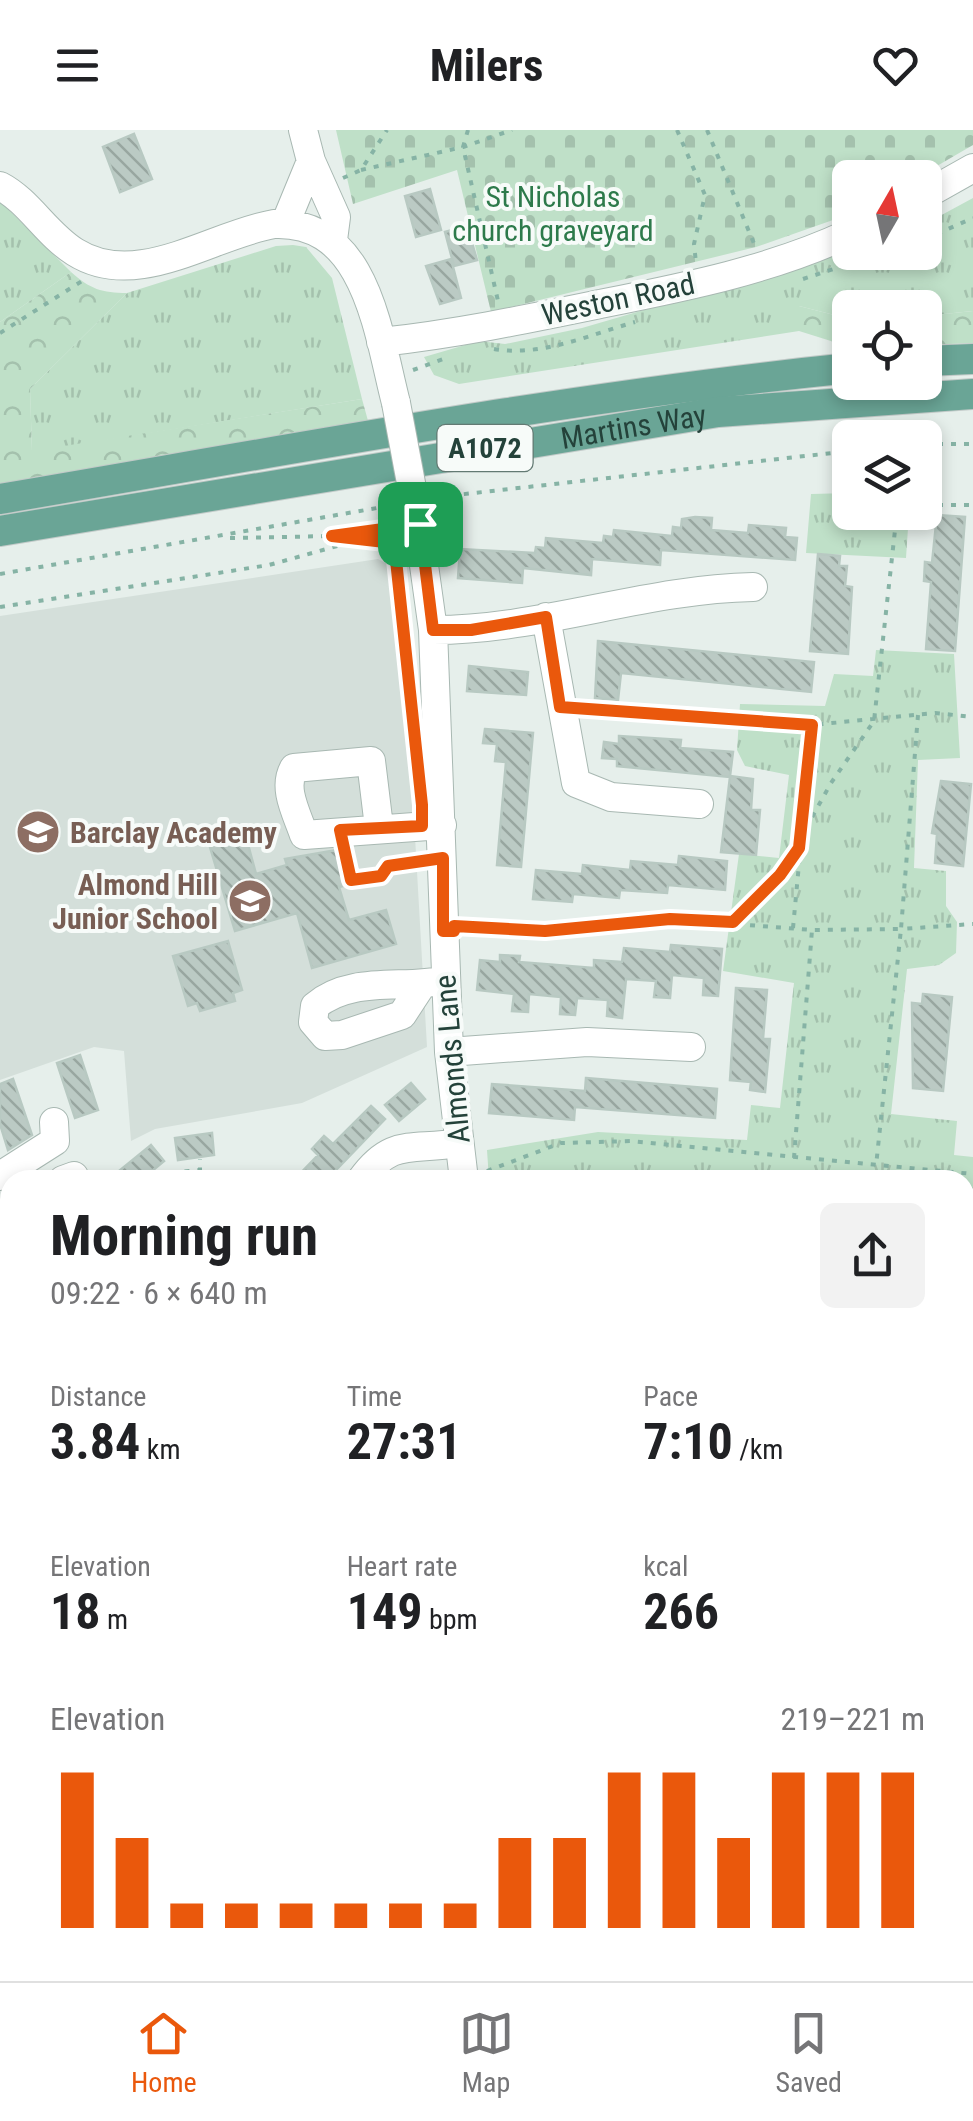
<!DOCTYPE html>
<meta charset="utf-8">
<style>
:root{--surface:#fff;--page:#f2f2f2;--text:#202124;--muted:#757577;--line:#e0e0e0;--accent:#ea580c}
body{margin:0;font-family:"Roboto Condensed",sans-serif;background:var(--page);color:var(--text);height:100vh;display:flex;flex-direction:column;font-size:38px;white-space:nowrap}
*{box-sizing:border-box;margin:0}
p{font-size:32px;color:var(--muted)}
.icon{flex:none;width:55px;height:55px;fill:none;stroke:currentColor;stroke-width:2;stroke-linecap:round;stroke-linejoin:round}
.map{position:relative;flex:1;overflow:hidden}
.panel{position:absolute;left:0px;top:1040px;width:975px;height:812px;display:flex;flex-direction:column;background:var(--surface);border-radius:30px 30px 0 0;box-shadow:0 5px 15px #0003}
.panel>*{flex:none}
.needle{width:65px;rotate:9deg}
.controls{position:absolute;left:832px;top:30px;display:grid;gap:20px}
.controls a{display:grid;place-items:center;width:110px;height:110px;border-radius:15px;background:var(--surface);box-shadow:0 5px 15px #0003;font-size:50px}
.pin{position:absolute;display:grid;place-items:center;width:85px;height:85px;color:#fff;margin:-42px;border-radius:20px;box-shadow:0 5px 15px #0006}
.round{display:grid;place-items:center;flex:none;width:105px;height:105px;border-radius:15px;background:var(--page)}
.headline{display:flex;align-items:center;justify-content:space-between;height:170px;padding:0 50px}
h1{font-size:55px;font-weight:700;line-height:75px}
.metrics{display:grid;grid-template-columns:repeat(3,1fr);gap:15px;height:170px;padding:10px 50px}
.metrics div{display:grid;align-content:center}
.metrics b{font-size:50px;font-weight:700}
.metrics small{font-size:28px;font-weight:400}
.metrics p{font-size:28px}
.chart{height:280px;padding:20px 50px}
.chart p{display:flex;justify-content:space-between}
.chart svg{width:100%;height:180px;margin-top:10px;stroke:var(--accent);stroke-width:6}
header{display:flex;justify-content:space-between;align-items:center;height:130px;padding:0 50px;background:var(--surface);font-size:45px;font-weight:700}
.menu{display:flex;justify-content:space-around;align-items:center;height:140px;border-top:2px solid var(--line);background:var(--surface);font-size:28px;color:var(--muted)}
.menu a{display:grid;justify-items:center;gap:5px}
.menu .active{color:var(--accent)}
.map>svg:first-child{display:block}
.built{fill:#d4dfda}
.grass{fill:url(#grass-tufts)}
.forest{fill:url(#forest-crowns)}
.cemetery{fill:url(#cemetery-stones)}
.garden{fill:#bfe0c8}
.building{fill:url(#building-back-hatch);stroke:#b8c9c2;stroke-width:2.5}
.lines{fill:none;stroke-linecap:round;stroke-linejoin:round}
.minor-casing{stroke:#a8b8b2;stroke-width:30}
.major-casing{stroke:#c2cac8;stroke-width:32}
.path{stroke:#86b3a5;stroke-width:4;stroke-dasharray:5 8;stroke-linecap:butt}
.minor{stroke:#fff;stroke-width:28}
.major{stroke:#6aa596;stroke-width:30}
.minor-bridge-casing{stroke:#a8b8b2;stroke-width:30;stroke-linecap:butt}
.minor-bridge{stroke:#fff;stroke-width:28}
.route-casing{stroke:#fff;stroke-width:20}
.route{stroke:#ea580c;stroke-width:12}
.labels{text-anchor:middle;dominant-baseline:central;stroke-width:8;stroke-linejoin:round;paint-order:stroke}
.shield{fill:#f7fbf9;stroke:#637a73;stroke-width:2.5}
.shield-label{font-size:28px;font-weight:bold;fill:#24423a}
.park-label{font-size:30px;fill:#2d7a4b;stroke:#f7fbf9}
.street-label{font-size:30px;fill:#24423a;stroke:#f7fbf9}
.education-label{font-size:30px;font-weight:bold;fill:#785e54;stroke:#f7fbf9;text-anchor:start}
</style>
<header><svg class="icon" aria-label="menu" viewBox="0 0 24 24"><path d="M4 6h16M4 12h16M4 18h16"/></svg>Milers<svg class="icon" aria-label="heart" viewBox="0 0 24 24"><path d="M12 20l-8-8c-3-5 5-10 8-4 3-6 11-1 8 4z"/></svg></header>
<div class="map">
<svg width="973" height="1851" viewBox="0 0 973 1851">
<defs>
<pattern id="grass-tufts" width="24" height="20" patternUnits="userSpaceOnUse" patternTransform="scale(2.5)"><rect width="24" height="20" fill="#bfe0c8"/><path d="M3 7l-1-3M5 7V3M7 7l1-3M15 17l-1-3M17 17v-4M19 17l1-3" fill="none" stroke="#a4c1ad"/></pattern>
<pattern id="forest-crowns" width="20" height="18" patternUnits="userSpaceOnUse" patternTransform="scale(2.5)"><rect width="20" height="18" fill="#bfe0c8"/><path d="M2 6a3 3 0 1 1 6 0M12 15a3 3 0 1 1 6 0" fill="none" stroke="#a4c1ad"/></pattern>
<pattern id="cemetery-stones" width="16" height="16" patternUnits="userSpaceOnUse" patternTransform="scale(2.5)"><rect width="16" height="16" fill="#bfe0c8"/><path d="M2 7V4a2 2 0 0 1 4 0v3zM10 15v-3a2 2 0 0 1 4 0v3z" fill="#a4c1ad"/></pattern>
<pattern id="building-back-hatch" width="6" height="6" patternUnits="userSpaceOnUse" patternTransform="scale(2.5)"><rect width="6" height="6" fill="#bbcac4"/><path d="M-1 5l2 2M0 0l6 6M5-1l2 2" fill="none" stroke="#98a6a0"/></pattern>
</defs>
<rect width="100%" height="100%" fill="#e6efeb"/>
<path class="built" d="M 378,429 L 389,435 L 414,689 L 427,917 L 302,973 L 155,999 L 131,1011 L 124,921 L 94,917 L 0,950 L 0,486 Z"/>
<path class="grass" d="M 973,68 L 973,181 L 925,186 L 925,178 L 850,178 L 850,189 L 799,176 L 799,201 L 459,254 L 434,245 L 424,227 L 479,211 L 505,214 L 582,198 L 850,120 L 925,122 L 925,94 Z
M 0,71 L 71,142 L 0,192 Z
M 293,115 L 306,117 L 332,148 L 362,269 L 32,322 L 30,259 L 127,163 L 276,116 Z
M 850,363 L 850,382 L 909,383 L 906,428 L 806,423 L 811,364 Z
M 876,520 L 954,524 L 960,628 L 918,630 L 914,738 L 946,741 L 946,776 L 957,792 L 956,823 L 939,835 L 907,839 L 891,984 L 957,991 L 954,1025 L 973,1027 L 973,1202 L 965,1199 L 965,1050 L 489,1050 L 487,1020 L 598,1002 L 747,1010 L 751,975 L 780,978 L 794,853 L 723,841 L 739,724 L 779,728 L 789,645 L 745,636 L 737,620 L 740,574 L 825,576 L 834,544 L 873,546 Z
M 973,1440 L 973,1851 L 925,1851 L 878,1843 L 965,1842 L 965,1462 Z"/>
<path class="forest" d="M 71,142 C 90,159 102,163 127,163 L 30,259 L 32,321 L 362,269 L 370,298 L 0,361 L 0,192 Z
M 799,176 L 850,189 L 850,217 L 799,201 Z
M 973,181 L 973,213 L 925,215 L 925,186 Z"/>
<path class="cemetery" d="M 336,0 L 973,0 L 973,15 L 918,47 L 850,48 L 850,84 L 756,117 L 491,182 L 457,40 L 353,74 Z
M 965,1199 L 973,1202 L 973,1440 L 965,1462 Z"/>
<path class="garden" d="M 0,1203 L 10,1215 L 10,1363 L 0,1366 Z
M 439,1843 L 439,1842 L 578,1843 L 574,1851 L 440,1851 Z"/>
<path class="building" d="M 134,4 L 152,49 L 120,62 L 103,17 Z
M 430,59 L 441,100 L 416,107 L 405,66 Z
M 467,96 L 477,130 L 454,136 L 445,102 Z
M 451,129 L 461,168 L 440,174 L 426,136 Z
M 937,385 L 965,387 L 955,521 L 926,519 L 931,452 L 924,451 L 925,432 L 932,433 Z
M 695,387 L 712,388 L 711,400 L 748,403 L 749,395 L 786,398 L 785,407 L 797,408 L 795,430 L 661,420 L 660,435 L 592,429 L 591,445 L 523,438 L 522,453 L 458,448 L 460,419 L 535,423 L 536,417 L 545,418 L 546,408 L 603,413 L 604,406 L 613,407 L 614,400 L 672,406 L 673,397 L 681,398 L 682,389 Z
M 818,424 L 840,426 L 839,436 L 847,436 L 845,456 L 852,457 L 848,524 L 810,521 Z
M 598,511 L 814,532 L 811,562 L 621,543 L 618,570 L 595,568 Z
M 469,536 L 528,542 L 526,565 L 467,561 Z
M 485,599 L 533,603 L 521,737 L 497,735 L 506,632 L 495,631 L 497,614 L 483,613 Z
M 619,606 L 681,610 L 680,618 L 733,622 L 730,646 L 753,649 L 751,680 L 760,680 L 756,725 L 721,722 L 730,647 L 617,636 L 617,629 L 602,628 L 604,612 L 619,614 Z
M 941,651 L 971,654 L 963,736 L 935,733 L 937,704 L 932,703 Z
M 246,707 L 256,744 L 287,735 L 285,729 L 337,720 L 347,755 L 339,757 L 349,790 L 386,780 L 396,814 L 312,838 L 297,783 L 235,801 L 210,717 Z
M 679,726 L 727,731 L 725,760 L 668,755 L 667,763 L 620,760 L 619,768 L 573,764 L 572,772 L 533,769 L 536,740 L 582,744 L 583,735 L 630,740 L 631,731 L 678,735 Z
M 228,811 L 242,860 L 233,863 L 235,871 L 200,881 L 197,873 L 188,876 L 173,826 Z
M 671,815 L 722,819 L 718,866 L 703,865 L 704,848 L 672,845 L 670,868 L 654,867 L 656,851 L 626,849 L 622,888 L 607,886 L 608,870 L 577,868 L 575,885 L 560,884 L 561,867 L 529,864 L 528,882 L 512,881 L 514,864 L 477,860 L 480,830 L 500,832 L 500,825 L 520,826 L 519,832 L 594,838 L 594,830 L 622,832 L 624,818 L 670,822 Z
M 736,858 L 767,860 L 763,909 L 770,909 L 765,962 L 750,960 L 751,952 L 730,950 Z
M 923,864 L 952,867 L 943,961 L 913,958 L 912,873 L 922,874 Z
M 80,925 L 98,980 L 75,988 L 57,933 Z
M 586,948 L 717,959 L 715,988 L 575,977 L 574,990 L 489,983 L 492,954 L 585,961 Z
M 13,949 L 32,1005 L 8,1020 L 0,994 L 0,954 Z
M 411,953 L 425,969 L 399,991 L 385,975 Z
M 371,976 L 385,989 L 335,1041 L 323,1050 L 294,1050 L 318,1025 L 312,1019 L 324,1006 L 333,1014 Z
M 212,1003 L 214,1025 L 178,1030 L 175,1008 Z
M 151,1015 L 164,1031 L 141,1050 L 108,1050 Z"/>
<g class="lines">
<defs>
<path id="minor" d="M 311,31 L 336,87 L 333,110
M 0,56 C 29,71 46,104 75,122 C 137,161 211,105 274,94 C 367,90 378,204 396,273
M 925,65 L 973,38
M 285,94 L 311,31 L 303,0
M 381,212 C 455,204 527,189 600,174 C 685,157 771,140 850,103
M 417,385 L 433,500 L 449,922 L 464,1050
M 546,487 L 576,653 L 611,667 L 699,674
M 433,500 C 541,500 645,459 753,457
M 379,697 L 371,631 L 294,638 C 282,658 297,684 304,705 L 442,695
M 421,856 L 402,885 L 342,905 L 325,906 L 313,892 L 315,876 C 351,845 405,860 445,850
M 449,922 L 587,912 L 691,917
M 0,1046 L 55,1011 L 54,992
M 63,1050 L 74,1046
M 361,1050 C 392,1007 411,1021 458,1013
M 0,1085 L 10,1095
M 0,1453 L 10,1445
M 0,1608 L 10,1606
M 323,1842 L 325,1851
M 677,1842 L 679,1851
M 0,1849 L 72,1842"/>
<g id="major">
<path d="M 925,231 L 973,229"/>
<path d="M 0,369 C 283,321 565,267 850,238"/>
<path id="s1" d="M 0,401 L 718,282 L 973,264"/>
</g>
</defs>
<use href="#minor" class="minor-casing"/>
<use href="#major" class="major-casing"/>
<path class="path" d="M 468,0 L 463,17 L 498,171
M 677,0 L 705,65 L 694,114 L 696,133
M 707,0 L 755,116
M 361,40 L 463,17 L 512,0
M 343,48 L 361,40 L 387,0
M 925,109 L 973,88
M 803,149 L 886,122
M 0,203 L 82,151
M 494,219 C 541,227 589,205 635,192
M 413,240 L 446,228
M 925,314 L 973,314
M 438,367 L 850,321
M 925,375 L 973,375
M 342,404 L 397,397
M 230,408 L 332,406 L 385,412 L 396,429 L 410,558
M 0,444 L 394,375
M 0,477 L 269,435 L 359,410
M 585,579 L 812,595 L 935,583 L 973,587
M 918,585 L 901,799 L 973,794
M 347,724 L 351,750 C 366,754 379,748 388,737 L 418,732
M 735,790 L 780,745 L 831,653 L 874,591 L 897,382
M 465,796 L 545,801 L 670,789 L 812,800 L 901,799 L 876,1036
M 793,798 L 812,595
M 794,1028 L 812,800
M 487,1041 L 561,1013 L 630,1011 L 973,1044
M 161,1050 L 170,1043 L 200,1040 L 200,1029
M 965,1426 L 969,1433 L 965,1435
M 799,1842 L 821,1851"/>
<use href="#minor" class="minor"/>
<use href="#major" class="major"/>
<defs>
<path id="minor-bridge" d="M 396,273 L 417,385"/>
</defs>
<use href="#minor-bridge" class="minor-bridge-casing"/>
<use href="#minor-bridge" class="minor-bridge"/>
</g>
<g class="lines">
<defs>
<path id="route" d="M 420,394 L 433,500 L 471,500 L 546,487 L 560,577 L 812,595 L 799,718 L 780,745 L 733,792 L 670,789 L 545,801 L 454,796 L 454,801 L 443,801 L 443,728 L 388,736 L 381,746 L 351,750 L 340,700 L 422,696 L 422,675 L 396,430 L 385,412 L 332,406 Z"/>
</defs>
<use href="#route" class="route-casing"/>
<use href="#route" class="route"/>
</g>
<defs>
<symbol id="school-disc" viewBox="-11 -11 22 22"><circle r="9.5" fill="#8d6e63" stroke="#f7fbf9"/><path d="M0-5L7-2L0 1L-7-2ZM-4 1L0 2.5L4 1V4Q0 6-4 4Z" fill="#fff"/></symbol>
</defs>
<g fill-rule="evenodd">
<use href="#school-disc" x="13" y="677" width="50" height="50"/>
<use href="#school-disc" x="225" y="746" width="50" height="50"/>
</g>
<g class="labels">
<rect class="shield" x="437.5" y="295" width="95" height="46" rx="8"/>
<g class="shield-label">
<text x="485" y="318">A1072</text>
</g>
<g class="park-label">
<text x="553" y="66">St Nicholas<tspan x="553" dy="34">church graveyard</tspan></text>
</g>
<g class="street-label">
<text transform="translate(618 169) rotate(-12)">Weston Road</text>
<text stroke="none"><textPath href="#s1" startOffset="642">Martins Way</textPath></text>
<text transform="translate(452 929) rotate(-95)">Almonds Lane</text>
</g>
<g class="education-label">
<text x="70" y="702">Barclay Academy</text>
<text x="218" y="754" text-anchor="end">Almond Hill<tspan x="218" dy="34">Junior School</tspan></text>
</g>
</g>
</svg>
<div class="controls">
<a><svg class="needle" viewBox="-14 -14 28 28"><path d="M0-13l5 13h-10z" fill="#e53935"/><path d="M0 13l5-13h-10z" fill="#757577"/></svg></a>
<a><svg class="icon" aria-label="locate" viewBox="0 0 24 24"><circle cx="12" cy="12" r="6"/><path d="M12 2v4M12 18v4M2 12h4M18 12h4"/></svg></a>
<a><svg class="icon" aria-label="layers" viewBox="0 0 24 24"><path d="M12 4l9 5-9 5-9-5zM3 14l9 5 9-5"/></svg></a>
</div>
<div class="pin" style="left:420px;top:394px;background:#1e9e55"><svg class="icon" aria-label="arrive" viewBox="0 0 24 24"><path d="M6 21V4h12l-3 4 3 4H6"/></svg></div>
<section class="panel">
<div class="headline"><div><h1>Morning run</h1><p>09:22 · 6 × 640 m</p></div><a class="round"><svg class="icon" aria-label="share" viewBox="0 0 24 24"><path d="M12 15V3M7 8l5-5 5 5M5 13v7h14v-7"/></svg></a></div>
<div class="metrics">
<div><p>Distance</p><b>3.84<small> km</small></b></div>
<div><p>Time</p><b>27:31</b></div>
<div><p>Pace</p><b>7:10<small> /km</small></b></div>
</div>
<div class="metrics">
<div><p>Elevation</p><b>18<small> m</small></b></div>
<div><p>Heart rate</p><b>149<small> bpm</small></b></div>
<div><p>kcal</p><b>266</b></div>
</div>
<div class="chart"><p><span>Elevation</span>219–221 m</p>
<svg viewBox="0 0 160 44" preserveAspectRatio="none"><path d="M5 44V6M15 44V22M25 44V38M35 44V38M45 44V38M55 44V38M65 44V38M75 44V38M85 44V22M95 44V22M105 44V6M115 44V6M125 44V22M135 44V6M145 44V6M155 44V6"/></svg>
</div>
</section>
</div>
<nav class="menu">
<a class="active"><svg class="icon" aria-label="home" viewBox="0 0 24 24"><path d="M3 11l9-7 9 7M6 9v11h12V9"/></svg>Home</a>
<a><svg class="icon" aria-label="map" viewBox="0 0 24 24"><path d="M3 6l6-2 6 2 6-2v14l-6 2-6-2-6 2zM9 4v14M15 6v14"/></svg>Map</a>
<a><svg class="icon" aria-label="saved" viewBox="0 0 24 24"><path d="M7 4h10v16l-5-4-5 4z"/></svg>Saved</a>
</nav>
